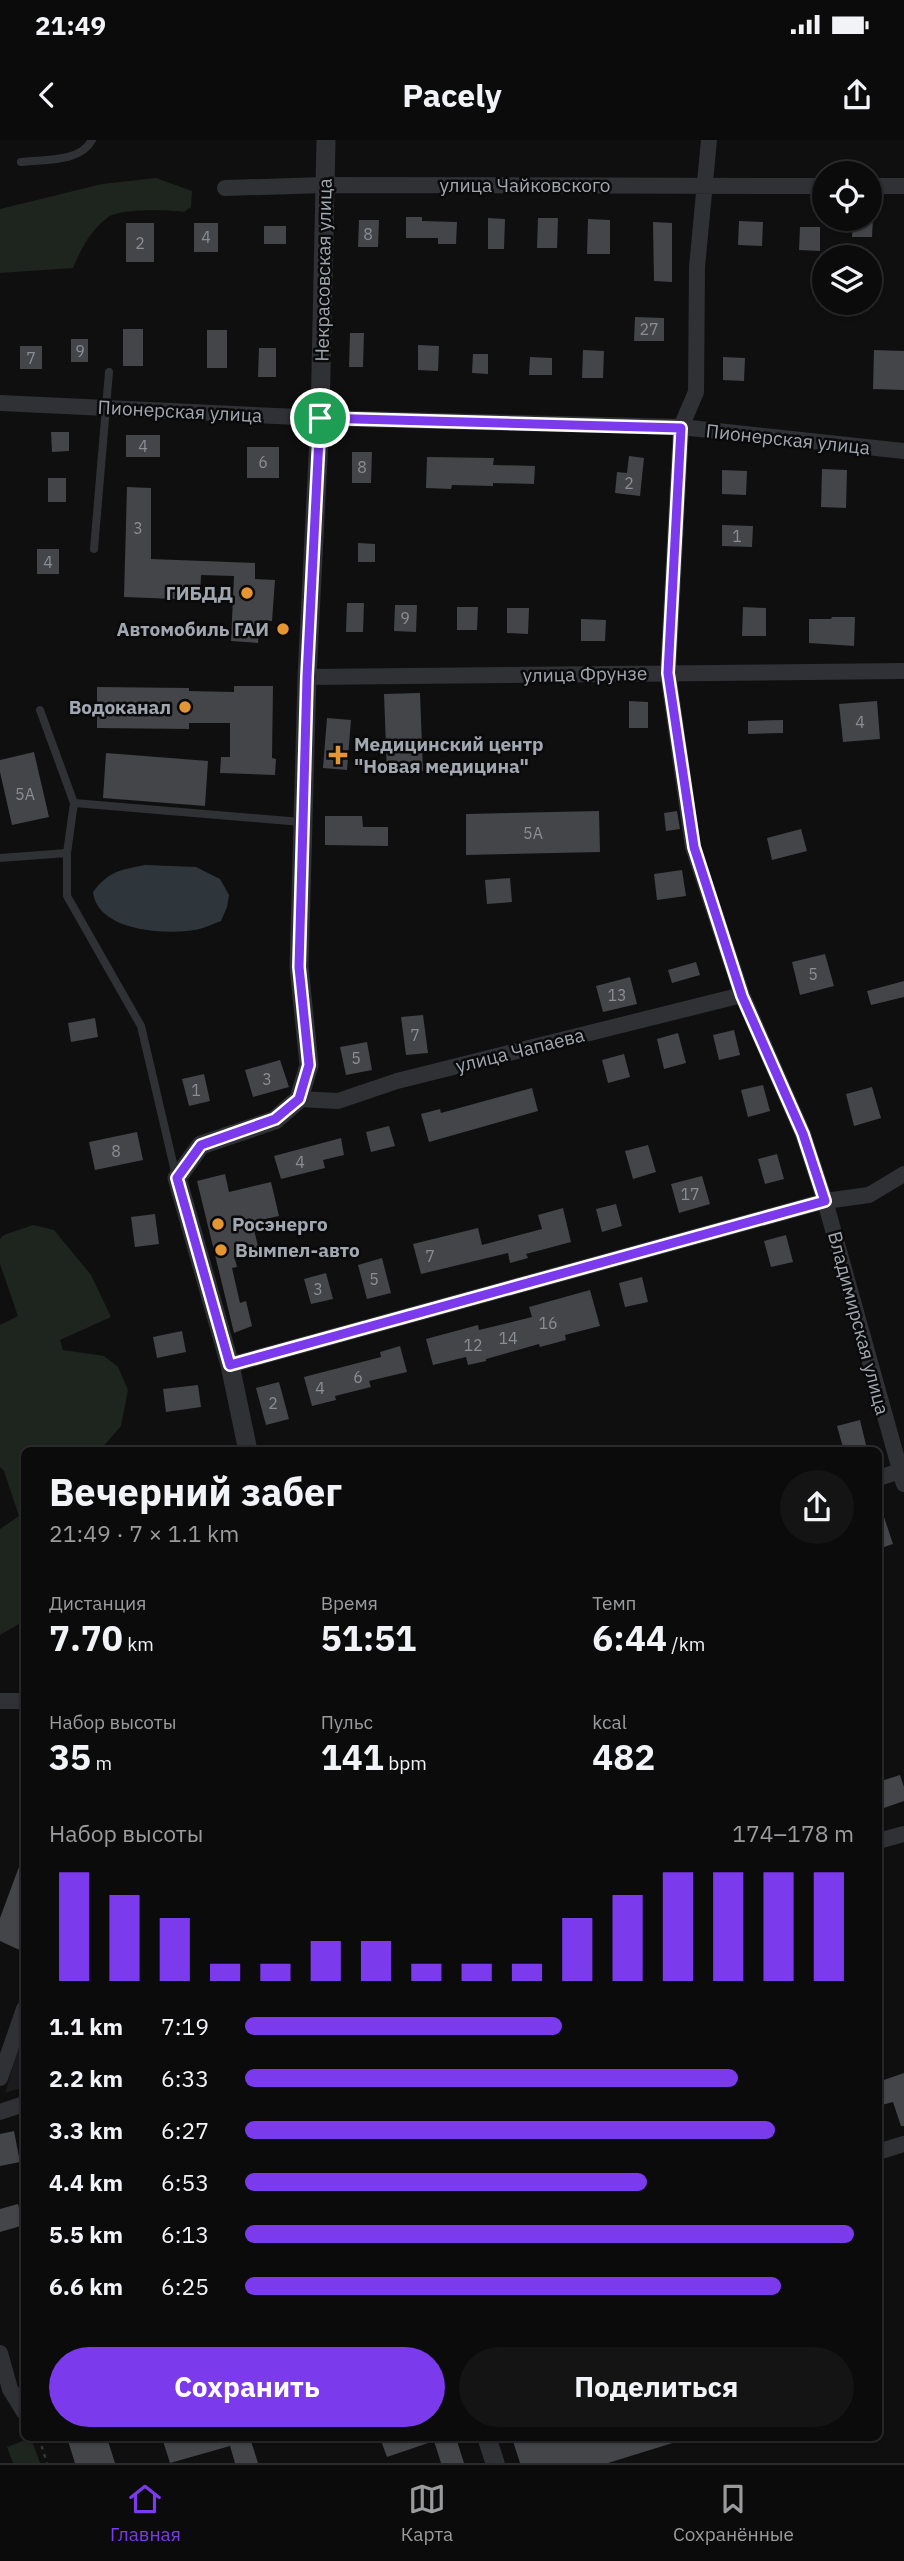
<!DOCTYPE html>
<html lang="ru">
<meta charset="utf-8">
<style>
:root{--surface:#0b0b0c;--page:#141415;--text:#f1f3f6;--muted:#9a9b9d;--line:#2b2b2d;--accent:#7c3aed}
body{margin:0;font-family:"IBM Plex Sans",sans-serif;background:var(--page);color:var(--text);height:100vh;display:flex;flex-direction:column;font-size:26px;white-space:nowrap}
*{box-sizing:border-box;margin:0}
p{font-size:23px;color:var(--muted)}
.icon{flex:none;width:38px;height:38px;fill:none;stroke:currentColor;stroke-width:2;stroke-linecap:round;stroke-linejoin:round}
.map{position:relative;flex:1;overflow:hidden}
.details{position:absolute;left:21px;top:1307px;width:861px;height:994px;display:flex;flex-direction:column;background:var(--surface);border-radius:10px;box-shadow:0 2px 5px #0004,0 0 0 2px var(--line)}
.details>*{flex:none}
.buttons{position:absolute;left:812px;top:21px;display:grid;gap:14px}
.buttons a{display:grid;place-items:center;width:70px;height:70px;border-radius:50%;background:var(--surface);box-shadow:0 2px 5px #0004,0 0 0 2px var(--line);font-size:35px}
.pin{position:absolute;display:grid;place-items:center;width:60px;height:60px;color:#fff;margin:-30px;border:4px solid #fff;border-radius:50%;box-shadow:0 2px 7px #0007}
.round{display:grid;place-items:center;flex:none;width:74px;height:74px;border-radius:37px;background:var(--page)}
.summary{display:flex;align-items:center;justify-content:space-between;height:119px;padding:0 28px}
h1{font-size:38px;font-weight:700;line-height:52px}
.metrics{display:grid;grid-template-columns:repeat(3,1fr);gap:10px;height:119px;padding:7px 28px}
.metrics div{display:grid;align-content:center}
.metrics b{font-size:35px;font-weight:700}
.metrics small{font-size:19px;font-weight:400}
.metrics p{font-size:19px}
.chart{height:196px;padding:14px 28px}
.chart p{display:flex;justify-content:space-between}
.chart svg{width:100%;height:126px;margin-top:7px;stroke:var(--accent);stroke-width:6}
.action{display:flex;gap:14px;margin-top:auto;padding:14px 28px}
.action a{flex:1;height:80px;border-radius:42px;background:var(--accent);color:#fff;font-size:28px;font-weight:700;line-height:80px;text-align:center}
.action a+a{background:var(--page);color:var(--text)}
ul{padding:0 28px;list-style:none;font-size:23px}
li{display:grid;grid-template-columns:112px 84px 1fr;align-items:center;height:52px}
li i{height:18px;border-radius:9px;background:var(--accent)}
.status{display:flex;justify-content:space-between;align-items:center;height:49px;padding:0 35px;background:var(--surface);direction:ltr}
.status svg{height:19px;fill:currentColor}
header{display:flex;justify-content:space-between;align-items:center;height:91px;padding:0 28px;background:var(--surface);font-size:32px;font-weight:700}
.dock{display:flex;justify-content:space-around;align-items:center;height:98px;border-top:2px solid var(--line);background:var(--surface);font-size:19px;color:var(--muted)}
.dock a{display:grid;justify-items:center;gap:4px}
.dock .current{color:var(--accent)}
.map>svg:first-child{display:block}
.built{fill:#1b1b1d}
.green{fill:#1e241e}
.water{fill:#2e363c}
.building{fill:#434548}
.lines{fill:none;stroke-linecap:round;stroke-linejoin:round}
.path{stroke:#36383c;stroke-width:2.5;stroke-dasharray:3.5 5;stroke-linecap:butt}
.service{stroke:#303135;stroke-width:8}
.minor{stroke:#303135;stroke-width:16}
.tertiary{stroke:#303135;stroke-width:19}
.route-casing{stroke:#fff;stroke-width:14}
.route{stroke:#7c3aed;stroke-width:9}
.poi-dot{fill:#e49633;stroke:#0a0a0b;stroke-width:2.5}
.labels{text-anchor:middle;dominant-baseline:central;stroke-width:5;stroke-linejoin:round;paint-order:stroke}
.number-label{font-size:16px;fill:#8a8e96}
.street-label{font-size:19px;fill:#a1a7b0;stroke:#0a0a0b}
.poi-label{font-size:19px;font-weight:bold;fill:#a1a7b0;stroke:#0a0a0b;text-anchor:end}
</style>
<div class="status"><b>21:49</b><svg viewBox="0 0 49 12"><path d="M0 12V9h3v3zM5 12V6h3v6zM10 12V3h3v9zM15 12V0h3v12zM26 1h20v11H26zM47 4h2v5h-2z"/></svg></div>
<header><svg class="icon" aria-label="back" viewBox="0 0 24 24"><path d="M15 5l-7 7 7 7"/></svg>Pacely<svg class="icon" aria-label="share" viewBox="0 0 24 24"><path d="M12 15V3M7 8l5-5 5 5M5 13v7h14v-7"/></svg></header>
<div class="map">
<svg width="904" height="2323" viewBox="0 0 904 2323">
<rect width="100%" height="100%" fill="#0f0f10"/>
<path class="built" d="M 24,1888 L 24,1947 L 5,1953 Z"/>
<path class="green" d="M 156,38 L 192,51 L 191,67 L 184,72 C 168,70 120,68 107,78 C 90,91 81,109 73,128 L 0,133 L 0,69 L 102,44 Z
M 33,1085 L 54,1090 L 91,1135 L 111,1177 L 60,1200 L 63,1210 L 104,1216 L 118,1227 L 128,1250 L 121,1286 L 99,1311 L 24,1311 L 24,1481 L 0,1495 L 0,1389 L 19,1376 L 4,1331 L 0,1327 L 0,1185 L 18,1176 L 0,1124 L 0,1099 L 4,1095 Z
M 31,2298 L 40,2323 L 13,2323 L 7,2307 Z"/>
<path class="water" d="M 145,725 L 196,727 L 220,739 L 229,755 L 227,767 L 221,781 C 212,784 203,789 194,790 C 165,795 97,791 93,752 C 109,731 120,730 145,725 Z"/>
<path class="building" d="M 406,77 L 422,77 L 422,81 L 457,82 L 456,104 L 438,104 L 438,98 L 406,98 Z
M 488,78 L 505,79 L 504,109 L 488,109 Z
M 538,78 L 558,78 L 557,108 L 537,108 Z
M 588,79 L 610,80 L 610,114 L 587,114 Z
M 853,79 L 873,79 L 872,97 L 852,97 Z
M 359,80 L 379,80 L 378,107 L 358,107 Z
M 739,81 L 763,82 L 762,106 L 738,105 Z
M 653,82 L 672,83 L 672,142 L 654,141 Z
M 126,83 L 154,83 L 154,122 L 126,122 Z
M 194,83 L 218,83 L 218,112 L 194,112 Z
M 264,86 L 286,86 L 286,104 L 264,104 Z
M 800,87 L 820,87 L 820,111 L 799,110 Z
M 635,177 L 664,178 L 664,201 L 634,201 Z
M 123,189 L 143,189 L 143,226 L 123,226 Z
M 207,190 L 227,190 L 227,228 L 207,228 Z
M 350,193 L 364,193 L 363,227 L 349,227 Z
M 71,199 L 88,199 L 88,222 L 71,222 Z
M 418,205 L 439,206 L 438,231 L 418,230 Z
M 20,206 L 42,206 L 42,229 L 20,229 Z
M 259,208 L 276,208 L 276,237 L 258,237 Z
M 583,210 L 604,211 L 603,238 L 582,238 Z
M 874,210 L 904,211 L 904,250 L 873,249 Z
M 473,214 L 488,214 L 488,234 L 472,233 Z
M 530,217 L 552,218 L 552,235 L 529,235 Z
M 723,217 L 745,218 L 744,241 L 723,240 Z
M 51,292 L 69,292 L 69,311 L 52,312 Z
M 126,295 L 160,295 L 160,317 L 126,317 Z
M 247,307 L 279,307 L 279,338 L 247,338 Z
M 352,312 L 372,312 L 371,343 L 352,343 Z
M 629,316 L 644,318 L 640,356 L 615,353 L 617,332 L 627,333 Z
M 427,317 L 494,318 L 493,325 L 535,326 L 534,344 L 493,343 L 493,346 L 452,345 L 451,349 L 426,348 Z
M 822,329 L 847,330 L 846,368 L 821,367 Z
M 722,330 L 747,331 L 746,355 L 722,354 Z
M 48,338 L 66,338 L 66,362 L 48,362 Z
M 127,347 L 151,348 L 151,419 L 255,423 L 255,439 L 275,440 L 272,481 L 260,480 L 258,503 L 231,501 L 234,436 L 201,435 L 200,460 L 124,457 Z
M 722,385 L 753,386 L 752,407 L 722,406 Z
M 358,403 L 375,404 L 375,422 L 358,422 Z
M 37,409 L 59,409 L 59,434 L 37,434 Z
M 347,463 L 364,463 L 363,492 L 346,492 Z
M 395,465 L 417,465 L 416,492 L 394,491 Z
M 457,467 L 478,467 L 477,490 L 457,490 Z
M 743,467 L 766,468 L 766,496 L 742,496 Z
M 507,468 L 529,468 L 528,494 L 507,493 Z
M 832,477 L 855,477 L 854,506 L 809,503 L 809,479 L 831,479 Z
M 581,479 L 606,480 L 605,501 L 581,501 Z
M 234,546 L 273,546 L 272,618 L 276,619 L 275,635 L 220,633 L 221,617 L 230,617 L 230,583 L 189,583 L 189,589 L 97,588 L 97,547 L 189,548 L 189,551 L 234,552 Z
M 420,553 L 423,631 L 387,633 L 384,554 Z
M 629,561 L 648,562 L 648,588 L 629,588 Z
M 877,561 L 880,599 L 843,602 L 839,564 Z
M 327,578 L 351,580 L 347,630 L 323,628 Z
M 783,580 L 783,593 L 748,594 L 748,581 Z
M 34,612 L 49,677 L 12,685 L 0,632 L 0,620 Z
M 106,613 L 208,621 L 205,666 L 103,658 Z
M 599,671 L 600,712 L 466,715 L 466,674 Z
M 677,671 L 680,689 L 666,691 L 664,673 Z
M 325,676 L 362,676 L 363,687 L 388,687 L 388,706 L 325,705 Z
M 801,689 L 807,711 L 772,720 L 767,698 Z
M 682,730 L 686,756 L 657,760 L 654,734 Z
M 510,738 L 512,762 L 487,764 L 485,740 Z
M 825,814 L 834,846 L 800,855 L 792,822 Z
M 696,822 L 700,835 L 672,843 L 668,830 Z
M 630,837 L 637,864 L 603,872 L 596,846 Z
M 904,841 L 904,857 L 871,865 L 867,851 Z
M 423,875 L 428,913 L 406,915 L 401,877 Z
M 95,878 L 98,897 L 71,902 L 68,883 Z
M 734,890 L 740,915 L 719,920 L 713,895 Z
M 678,893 L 686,923 L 664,929 L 657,899 Z
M 367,902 L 372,930 L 346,935 L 340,907 Z
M 624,914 L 630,937 L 608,943 L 602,920 Z
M 280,920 L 289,947 L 253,957 L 245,930 Z
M 204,934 L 210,961 L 189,966 L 182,939 Z
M 763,945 L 770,971 L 748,977 L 741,950 Z
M 872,947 L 881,978 L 854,986 L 846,954 Z
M 532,948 L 538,971 L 429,1002 L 421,974 L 440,969 L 441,973 Z
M 389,986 L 395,1006 L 371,1012 L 366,992 Z
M 137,992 L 143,1020 L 95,1030 L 89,1002 Z
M 341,998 L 344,1015 L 323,1020 L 325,1028 L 281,1039 L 274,1016 Z
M 648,1005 L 656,1032 L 633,1039 L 625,1011 Z
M 777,1014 L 784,1039 L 765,1044 L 758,1019 Z
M 225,1034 L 229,1052 L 271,1042 L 279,1076 L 252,1082 L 260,1114 L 235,1119 L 237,1127 L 232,1128 L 240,1163 L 246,1161 L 252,1186 L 234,1193 L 197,1041 Z
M 702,1036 L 710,1064 L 679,1073 L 671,1044 Z
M 616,1064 L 622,1086 L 602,1092 L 596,1069 Z
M 563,1068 L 571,1102 L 526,1114 L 528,1118 L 510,1123 L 508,1113 L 421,1134 L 413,1104 L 478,1088 L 482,1105 L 542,1089 L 538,1075 Z
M 155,1074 L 159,1104 L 135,1107 L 131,1077 Z
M 786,1095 L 793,1122 L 771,1127 L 764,1101 Z
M 382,1118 L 391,1153 L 367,1159 L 358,1125 Z
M 326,1133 L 333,1159 L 311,1164 L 304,1139 Z
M 642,1137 L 648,1162 L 625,1167 L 619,1143 Z
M 590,1150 L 600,1186 L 565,1195 L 566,1200 L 540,1207 L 539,1204 L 486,1219 L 486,1221 L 468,1225 L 466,1217 L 433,1225 L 426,1199 L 478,1185 L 479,1190 L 532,1177 L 529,1167 Z
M 182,1191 L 186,1212 L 157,1218 L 153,1197 Z
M 400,1206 L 407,1232 L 369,1241 L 371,1247 L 335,1256 L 336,1260 L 312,1266 L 304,1237 L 381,1217 L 380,1212 Z
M 279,1242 L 289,1279 L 266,1285 L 256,1248 Z
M 198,1245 L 201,1267 L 166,1272 L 163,1249 Z
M 860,1280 L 866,1305 L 844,1311 L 837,1286 Z
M 878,1368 L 881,1368 L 893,1404 L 878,1409 Z
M 900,1635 L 904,1647 L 904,1661 L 881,1669 L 878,1661 L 878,1642 Z
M 23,1716 L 24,1716 L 24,1812 L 0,1801 L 0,1778 Z
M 904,1933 L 904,1986 L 901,1986 L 893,1962 L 878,1966 L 878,1942 Z
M 14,1991 L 20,2022 L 0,2026 L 0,1994 Z
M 18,2064 L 24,2085 L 0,2092 L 0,2069 Z
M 67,2298 L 107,2298 L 115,2323 L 75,2323 Z
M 162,2298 L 250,2298 L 258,2323 L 235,2323 L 230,2306 L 170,2323 Z
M 380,2298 L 456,2298 L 464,2323 L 441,2323 L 434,2301 L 387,2317 Z
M 512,2298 L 678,2298 L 679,2301 L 608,2323 L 520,2323 Z"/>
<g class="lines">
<path class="path" d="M 39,2298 L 47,2323"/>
<path class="service" d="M 21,22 C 44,19 80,23 92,0
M 94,409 L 109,232
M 40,570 L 74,663
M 0,718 L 67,713
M 176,1036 L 141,886 L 67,756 L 67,713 L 74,663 L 301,682"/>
<path class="minor" d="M 709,0 L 697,127 L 696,252 L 681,287 L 668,533 L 693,707 L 742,855 L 803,994 L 825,1061 L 904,1344
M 870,46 L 904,46
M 225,48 L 325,45 L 824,46
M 0,263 L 320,278 L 681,287 L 904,311
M 307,537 L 904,531
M 299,959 L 338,961 L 397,941 L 742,855
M 230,1225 L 825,1061 L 869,1055 L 904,1034
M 878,1338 L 904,1330
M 0,1561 L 24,1561
M 878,1701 L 904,1694
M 0,1938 L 24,1869
M 0,1972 L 24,1964
M 878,2012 L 904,2004
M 0,2213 L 10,2249 L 24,2272"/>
<path class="tertiary" d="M 248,1311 L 230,1225 L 177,1038 L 201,1005 L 275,980 L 299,959 L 309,925 L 299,827 L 307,537 L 320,278 L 326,0
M 487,2298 L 495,2323"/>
</g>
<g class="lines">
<defs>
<path id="route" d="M 320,278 L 681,288 L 668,533 L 694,707 L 742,856 L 803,994 L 825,1061 L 230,1225 L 177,1038 L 201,1005 L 275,979 L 299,959 L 309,925 L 299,827 L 307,537 Z"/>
</defs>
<use href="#route" class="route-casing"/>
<use href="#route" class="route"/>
</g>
<g class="poi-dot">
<circle cx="247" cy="453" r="7"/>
<circle cx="283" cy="489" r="7"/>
<circle cx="185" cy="567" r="7"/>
<path d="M334.5 604.5h7v7h7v7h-7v7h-7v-7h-7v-7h7z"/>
<circle cx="218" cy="1084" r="7"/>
<circle cx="221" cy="1110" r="7"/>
</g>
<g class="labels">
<g class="number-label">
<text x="368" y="94">8</text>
<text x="206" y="97">4</text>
<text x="140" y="103">2</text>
<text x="649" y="189">27</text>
<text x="80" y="211">9</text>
<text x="31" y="218">7</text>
<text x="143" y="306">4</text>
<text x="263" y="322">6</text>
<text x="362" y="327">8</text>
<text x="629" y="343">2</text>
<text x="138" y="388">3</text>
<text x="737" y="396">1</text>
<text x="48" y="422">4</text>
<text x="405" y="478">9</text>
<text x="860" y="582">4</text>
<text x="25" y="654">5А</text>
<text x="533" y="693">5А</text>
<text x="813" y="834">5</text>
<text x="617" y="855">13</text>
<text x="415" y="895">7</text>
<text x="356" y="918">5</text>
<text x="267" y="939">3</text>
<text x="196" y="950">1</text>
<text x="116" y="1011">8</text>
<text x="300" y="1022">4</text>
<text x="690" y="1054">17</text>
<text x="430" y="1116">7</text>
<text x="374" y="1139">5</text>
<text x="318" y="1149">3</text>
<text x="548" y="1183">16</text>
<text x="508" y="1198">14</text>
<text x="473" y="1205">12</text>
<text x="358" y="1237">6</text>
<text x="320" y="1248">4</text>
<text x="273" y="1263">2</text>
</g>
<g class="street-label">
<text x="525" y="45">улица Чайковского</text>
<text transform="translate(323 130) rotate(-89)">Некрасовская улица</text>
<text transform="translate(180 271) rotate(3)">Пионерская улица</text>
<text transform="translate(788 299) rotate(6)">Пионерская улица</text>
<text transform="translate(585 534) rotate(-1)">улица Фрунзе</text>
<text transform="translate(520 910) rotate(-14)">улица Чапаева</text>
<text transform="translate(859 1183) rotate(75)">Владимирская улица</text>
</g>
<g class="poi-label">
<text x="233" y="453">ГИБДД</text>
<text x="269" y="489">Автомобиль ГАИ</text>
<text x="171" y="567">Водоканал</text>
<text x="354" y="604" text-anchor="start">Медицинский центр<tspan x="354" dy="22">"Новая медицина"</tspan></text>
<text x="232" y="1084" text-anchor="start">Росэнерго</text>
<text x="235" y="1110" text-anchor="start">Вымпел-авто</text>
</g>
</g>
</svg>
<div class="buttons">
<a><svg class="icon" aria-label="locate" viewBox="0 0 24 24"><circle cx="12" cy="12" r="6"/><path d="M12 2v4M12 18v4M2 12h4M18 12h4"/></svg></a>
<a><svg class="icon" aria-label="layers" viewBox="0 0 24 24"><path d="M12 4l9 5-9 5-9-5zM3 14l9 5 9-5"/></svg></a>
</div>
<div class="pin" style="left:320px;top:278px;background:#1e9e55"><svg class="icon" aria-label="arrive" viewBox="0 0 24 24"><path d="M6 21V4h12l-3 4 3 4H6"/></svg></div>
<section class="details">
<div class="summary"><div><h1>Вечерний забег</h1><p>21:49 · 7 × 1.1 km</p></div><a class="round"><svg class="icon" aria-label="share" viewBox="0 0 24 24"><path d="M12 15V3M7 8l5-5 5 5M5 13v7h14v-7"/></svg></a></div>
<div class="metrics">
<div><p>Дистанция</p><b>7.70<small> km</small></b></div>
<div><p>Время</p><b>51:51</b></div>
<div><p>Темп</p><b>6:44<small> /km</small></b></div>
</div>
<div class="metrics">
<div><p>Набор высоты</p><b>35<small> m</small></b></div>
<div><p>Пульс</p><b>141<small> bpm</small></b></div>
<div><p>kcal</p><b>482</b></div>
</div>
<div class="chart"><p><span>Набор высоты</span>174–178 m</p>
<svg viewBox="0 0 160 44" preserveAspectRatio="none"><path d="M5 44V6M15 44V14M25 44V22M35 44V38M45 44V38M55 44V30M65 44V30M75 44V38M85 44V38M95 44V38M105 44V22M115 44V14M125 44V6M135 44V6M145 44V6M155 44V6"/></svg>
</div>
<ul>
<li><b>1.1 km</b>7:19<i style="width:52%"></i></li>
<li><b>2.2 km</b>6:33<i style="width:81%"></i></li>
<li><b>3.3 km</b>6:27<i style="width:87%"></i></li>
<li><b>4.4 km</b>6:53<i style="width:66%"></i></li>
<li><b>5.5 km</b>6:13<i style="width:100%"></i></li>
<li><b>6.6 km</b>6:25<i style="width:88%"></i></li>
</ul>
<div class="action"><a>Сохранить</a><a>Поделиться</a></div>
</section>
</div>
<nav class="dock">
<a class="current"><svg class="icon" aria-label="home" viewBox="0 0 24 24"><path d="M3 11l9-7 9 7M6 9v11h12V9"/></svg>Главная</a>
<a><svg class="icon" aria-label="map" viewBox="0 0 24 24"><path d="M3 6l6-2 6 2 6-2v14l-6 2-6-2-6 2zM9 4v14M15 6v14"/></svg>Карта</a>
<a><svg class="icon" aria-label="saved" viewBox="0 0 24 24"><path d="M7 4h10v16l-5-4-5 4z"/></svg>Сохранённые</a>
</nav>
